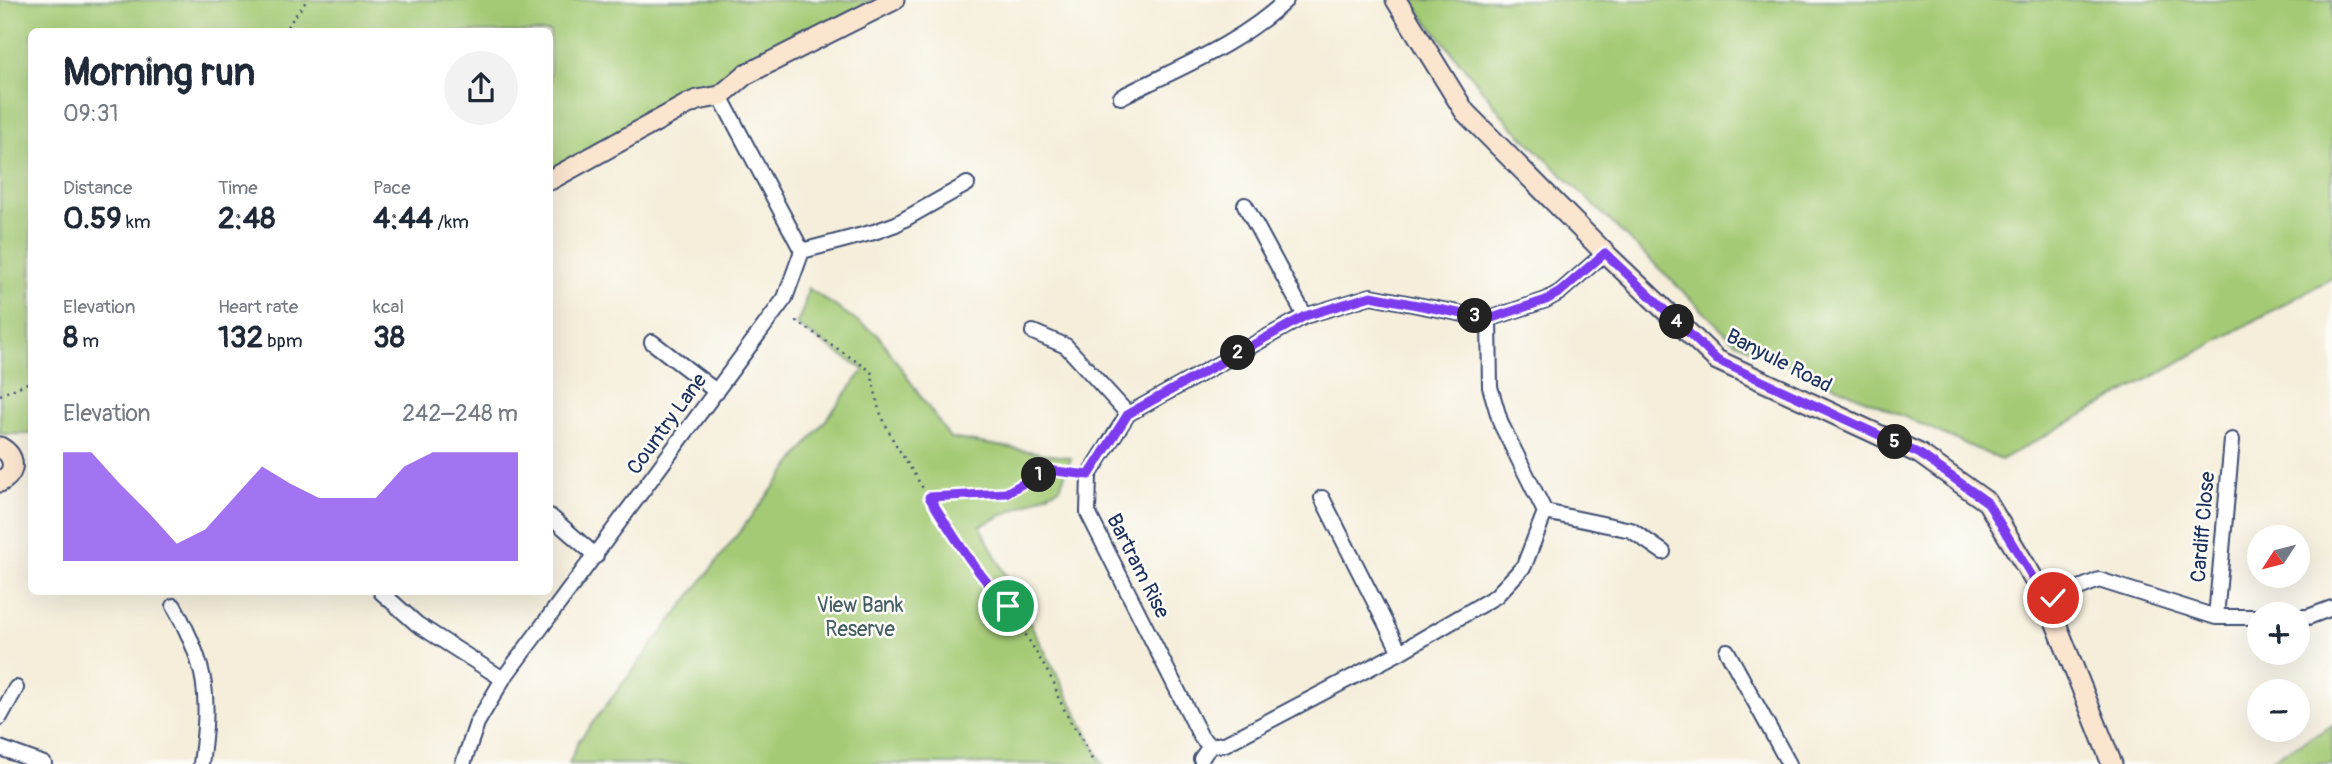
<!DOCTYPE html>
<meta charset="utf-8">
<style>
:root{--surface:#fff;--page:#f2f2f3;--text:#1f2937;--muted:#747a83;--accent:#7c3aed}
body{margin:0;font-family:Pangolin,sans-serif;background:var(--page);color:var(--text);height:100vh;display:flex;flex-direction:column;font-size:26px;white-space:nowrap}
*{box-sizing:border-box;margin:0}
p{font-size:23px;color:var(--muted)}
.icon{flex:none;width:38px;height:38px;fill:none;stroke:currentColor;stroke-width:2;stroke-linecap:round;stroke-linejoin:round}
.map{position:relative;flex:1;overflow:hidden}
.panel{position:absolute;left:28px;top:28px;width:525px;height:567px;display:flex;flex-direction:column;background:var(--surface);border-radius:10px;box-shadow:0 7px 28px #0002}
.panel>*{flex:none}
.needle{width:46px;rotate:234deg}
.fabs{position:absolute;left:2247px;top:525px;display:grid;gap:14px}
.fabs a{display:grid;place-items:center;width:63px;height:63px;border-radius:50%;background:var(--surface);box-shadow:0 7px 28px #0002;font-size:35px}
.pin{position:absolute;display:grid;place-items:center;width:60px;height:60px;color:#fff;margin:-30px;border:4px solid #fff;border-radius:50%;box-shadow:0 2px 7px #0007}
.km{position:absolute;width:35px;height:35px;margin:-18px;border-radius:50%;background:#222;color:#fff;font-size:19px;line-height:35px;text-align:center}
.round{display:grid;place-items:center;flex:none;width:74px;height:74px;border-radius:37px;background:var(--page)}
.headline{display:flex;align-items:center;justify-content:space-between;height:119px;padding:0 35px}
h1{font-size:38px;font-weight:800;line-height:52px}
.figures{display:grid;grid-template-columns:repeat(3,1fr);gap:10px;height:119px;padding:7px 35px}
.figures div{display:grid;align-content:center}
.figures b{font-size:30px;font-weight:800}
.figures small{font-size:19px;font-weight:400}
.figures p{font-size:19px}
.chart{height:196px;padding:14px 35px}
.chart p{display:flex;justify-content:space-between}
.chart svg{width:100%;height:126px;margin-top:7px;fill:var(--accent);opacity:.7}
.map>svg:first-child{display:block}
.green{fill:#a4ca75;stroke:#607c6a;stroke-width:2}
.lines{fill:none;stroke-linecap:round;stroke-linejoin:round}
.street-casing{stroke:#3c4c71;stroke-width:18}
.secondary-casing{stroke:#3c4c71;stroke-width:23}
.path{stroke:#3c4c71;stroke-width:2.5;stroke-dasharray:2 5;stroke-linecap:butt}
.street{stroke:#fff;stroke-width:14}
.secondary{stroke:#fbe5cf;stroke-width:19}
.route-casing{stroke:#fff;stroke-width:14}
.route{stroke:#7c3aed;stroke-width:9}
.labels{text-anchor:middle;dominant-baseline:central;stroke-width:5;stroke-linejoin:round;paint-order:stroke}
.street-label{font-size:21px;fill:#1b2f5e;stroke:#fdfcf7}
.park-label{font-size:21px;fill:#445e65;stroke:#fdfcf7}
</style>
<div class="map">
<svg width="2332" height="764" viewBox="0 0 2332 764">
<rect width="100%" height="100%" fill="#fdfcf7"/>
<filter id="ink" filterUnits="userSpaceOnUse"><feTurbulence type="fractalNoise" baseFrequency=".0143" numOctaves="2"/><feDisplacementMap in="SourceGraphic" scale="14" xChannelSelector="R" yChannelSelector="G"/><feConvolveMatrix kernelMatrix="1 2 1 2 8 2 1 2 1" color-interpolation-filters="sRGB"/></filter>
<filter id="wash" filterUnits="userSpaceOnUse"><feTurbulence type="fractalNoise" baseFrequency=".00686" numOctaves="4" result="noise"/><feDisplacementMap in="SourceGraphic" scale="28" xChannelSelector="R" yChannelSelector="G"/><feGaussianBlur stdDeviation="1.57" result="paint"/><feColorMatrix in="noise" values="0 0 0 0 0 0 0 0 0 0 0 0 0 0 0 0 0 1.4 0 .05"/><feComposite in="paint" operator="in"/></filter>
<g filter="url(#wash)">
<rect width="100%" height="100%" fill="#f5eedb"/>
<path class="green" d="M 0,0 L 873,0 L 550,173 L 550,32 L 32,32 L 31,434 L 0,434 Z
M 1410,0 L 2332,0 L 2332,278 L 2001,460 L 1734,341 L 1508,122 Z
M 808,288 L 878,335 L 950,438 L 1071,458 L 1060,488 L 980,526 L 1103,764 L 569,764 L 578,742 L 864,370 L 796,325 L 804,307 Z
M 2332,726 L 2332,764 L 2262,764 Z"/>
</g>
<g filter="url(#ink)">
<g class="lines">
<defs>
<path id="street" d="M 1121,97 C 1176,69 1241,44 1286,0
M 1245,205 L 1305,316
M 802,251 L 874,232 L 896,224 L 967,184
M 1489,319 L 1490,387 L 1501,424 L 1545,512 L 1524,566 L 1496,596 L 1400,652 L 1225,744 L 1210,746 L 1201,737 L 1088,513 L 1089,475 L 1128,414 L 1305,316 L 1371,296 L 1489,319 L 1546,300 L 1560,292 L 1605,253
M 1033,332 L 1066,346 L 1128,414
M 652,342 L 717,392
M 1322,498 L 1400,652
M 1545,512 L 1631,530 L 1663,552
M 550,516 L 596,556
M 381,592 L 417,624 L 503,679
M 2047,601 L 2099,580 L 2216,617 L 2259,617
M 174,606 C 208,668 210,695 201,764
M 2216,617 L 2232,440
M 2298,617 L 2308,617 L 2332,608
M 1727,651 L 1789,764
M 0,717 L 16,688
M 0,748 L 44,764
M 1201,759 L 1210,746
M 463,764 L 477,723 L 503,679 L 785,298 L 802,251 L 720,96"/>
<path id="secondary" d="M 1396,0 L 1465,112 L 1605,253 L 1717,360 L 1920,454 L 1987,502 L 2047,601 L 2112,764
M 550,180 L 686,105 L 697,100 L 720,96 L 745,75 L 894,0
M 0,447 C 16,456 17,473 0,482"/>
</defs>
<use href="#street" class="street-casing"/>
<use href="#secondary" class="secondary-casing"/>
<path class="path" d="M 283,32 L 307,0
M 796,321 L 871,371 L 879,410 L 893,440 L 960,548 L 988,586 L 1012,611 L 1054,683 L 1058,697 L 1071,723 L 1081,736 L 1094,764
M 0,395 L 32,381
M 929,497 L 1001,494 L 1018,488 L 1047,470 L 1075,472"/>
<use href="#street" class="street"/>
<use href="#secondary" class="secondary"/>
</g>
</g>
<g class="lines" filter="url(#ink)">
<defs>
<path id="route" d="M 1008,606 C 976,573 953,535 929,497 L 1006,493 L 1047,470 L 1089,475 L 1128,414 L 1305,316 L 1371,296 L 1489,319 L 1546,300 L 1560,292 L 1605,253 L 1717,360 L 1920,454 L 1987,502 L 2047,601 L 2053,598"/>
</defs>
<use href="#route" class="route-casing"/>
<use href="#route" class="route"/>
</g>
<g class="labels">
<g class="street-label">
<text transform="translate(1779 361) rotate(27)">Banyule Road</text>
<text transform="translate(667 424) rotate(-54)">Country Lane</text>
<text transform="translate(2203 527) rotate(-85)">Cardiff Close</text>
<text transform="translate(1138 566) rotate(63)">Bartram Rise</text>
</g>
<g class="park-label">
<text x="860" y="605">View Bank<tspan x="860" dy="24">Reserve</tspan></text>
</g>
</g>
</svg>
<div class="fabs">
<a><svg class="needle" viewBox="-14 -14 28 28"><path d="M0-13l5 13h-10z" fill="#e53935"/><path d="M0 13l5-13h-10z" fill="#747a83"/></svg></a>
<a>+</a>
<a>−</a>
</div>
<div class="pin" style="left:1008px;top:606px;background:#1e9e55"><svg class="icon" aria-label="arrive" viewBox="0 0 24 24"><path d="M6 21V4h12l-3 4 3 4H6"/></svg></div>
<div class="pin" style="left:2053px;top:598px;background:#d93025"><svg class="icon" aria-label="check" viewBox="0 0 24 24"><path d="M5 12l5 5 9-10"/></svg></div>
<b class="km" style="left:1039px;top:475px">1</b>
<b class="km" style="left:1238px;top:353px">2</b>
<b class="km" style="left:1475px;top:316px">3</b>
<b class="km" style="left:1677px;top:322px">4</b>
<b class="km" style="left:1895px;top:442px">5</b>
<section class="panel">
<div class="headline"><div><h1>Morning run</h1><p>09:31</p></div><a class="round"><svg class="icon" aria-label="share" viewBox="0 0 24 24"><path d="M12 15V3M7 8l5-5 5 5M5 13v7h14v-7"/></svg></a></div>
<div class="figures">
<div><p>Distance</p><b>0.59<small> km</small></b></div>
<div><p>Time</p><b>2:48</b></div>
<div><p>Pace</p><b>4:44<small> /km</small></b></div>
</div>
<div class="figures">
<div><p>Elevation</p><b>8<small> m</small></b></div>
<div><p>Heart rate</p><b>132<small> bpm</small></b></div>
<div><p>kcal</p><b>38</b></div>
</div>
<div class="chart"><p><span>Elevation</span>242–248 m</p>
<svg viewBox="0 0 160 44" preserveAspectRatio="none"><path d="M0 44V6L10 6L20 17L30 27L40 38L50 33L60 22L70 11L80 17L90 22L100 22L110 22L120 11L130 6L140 6L150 6L160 6V44z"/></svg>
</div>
</section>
</div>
